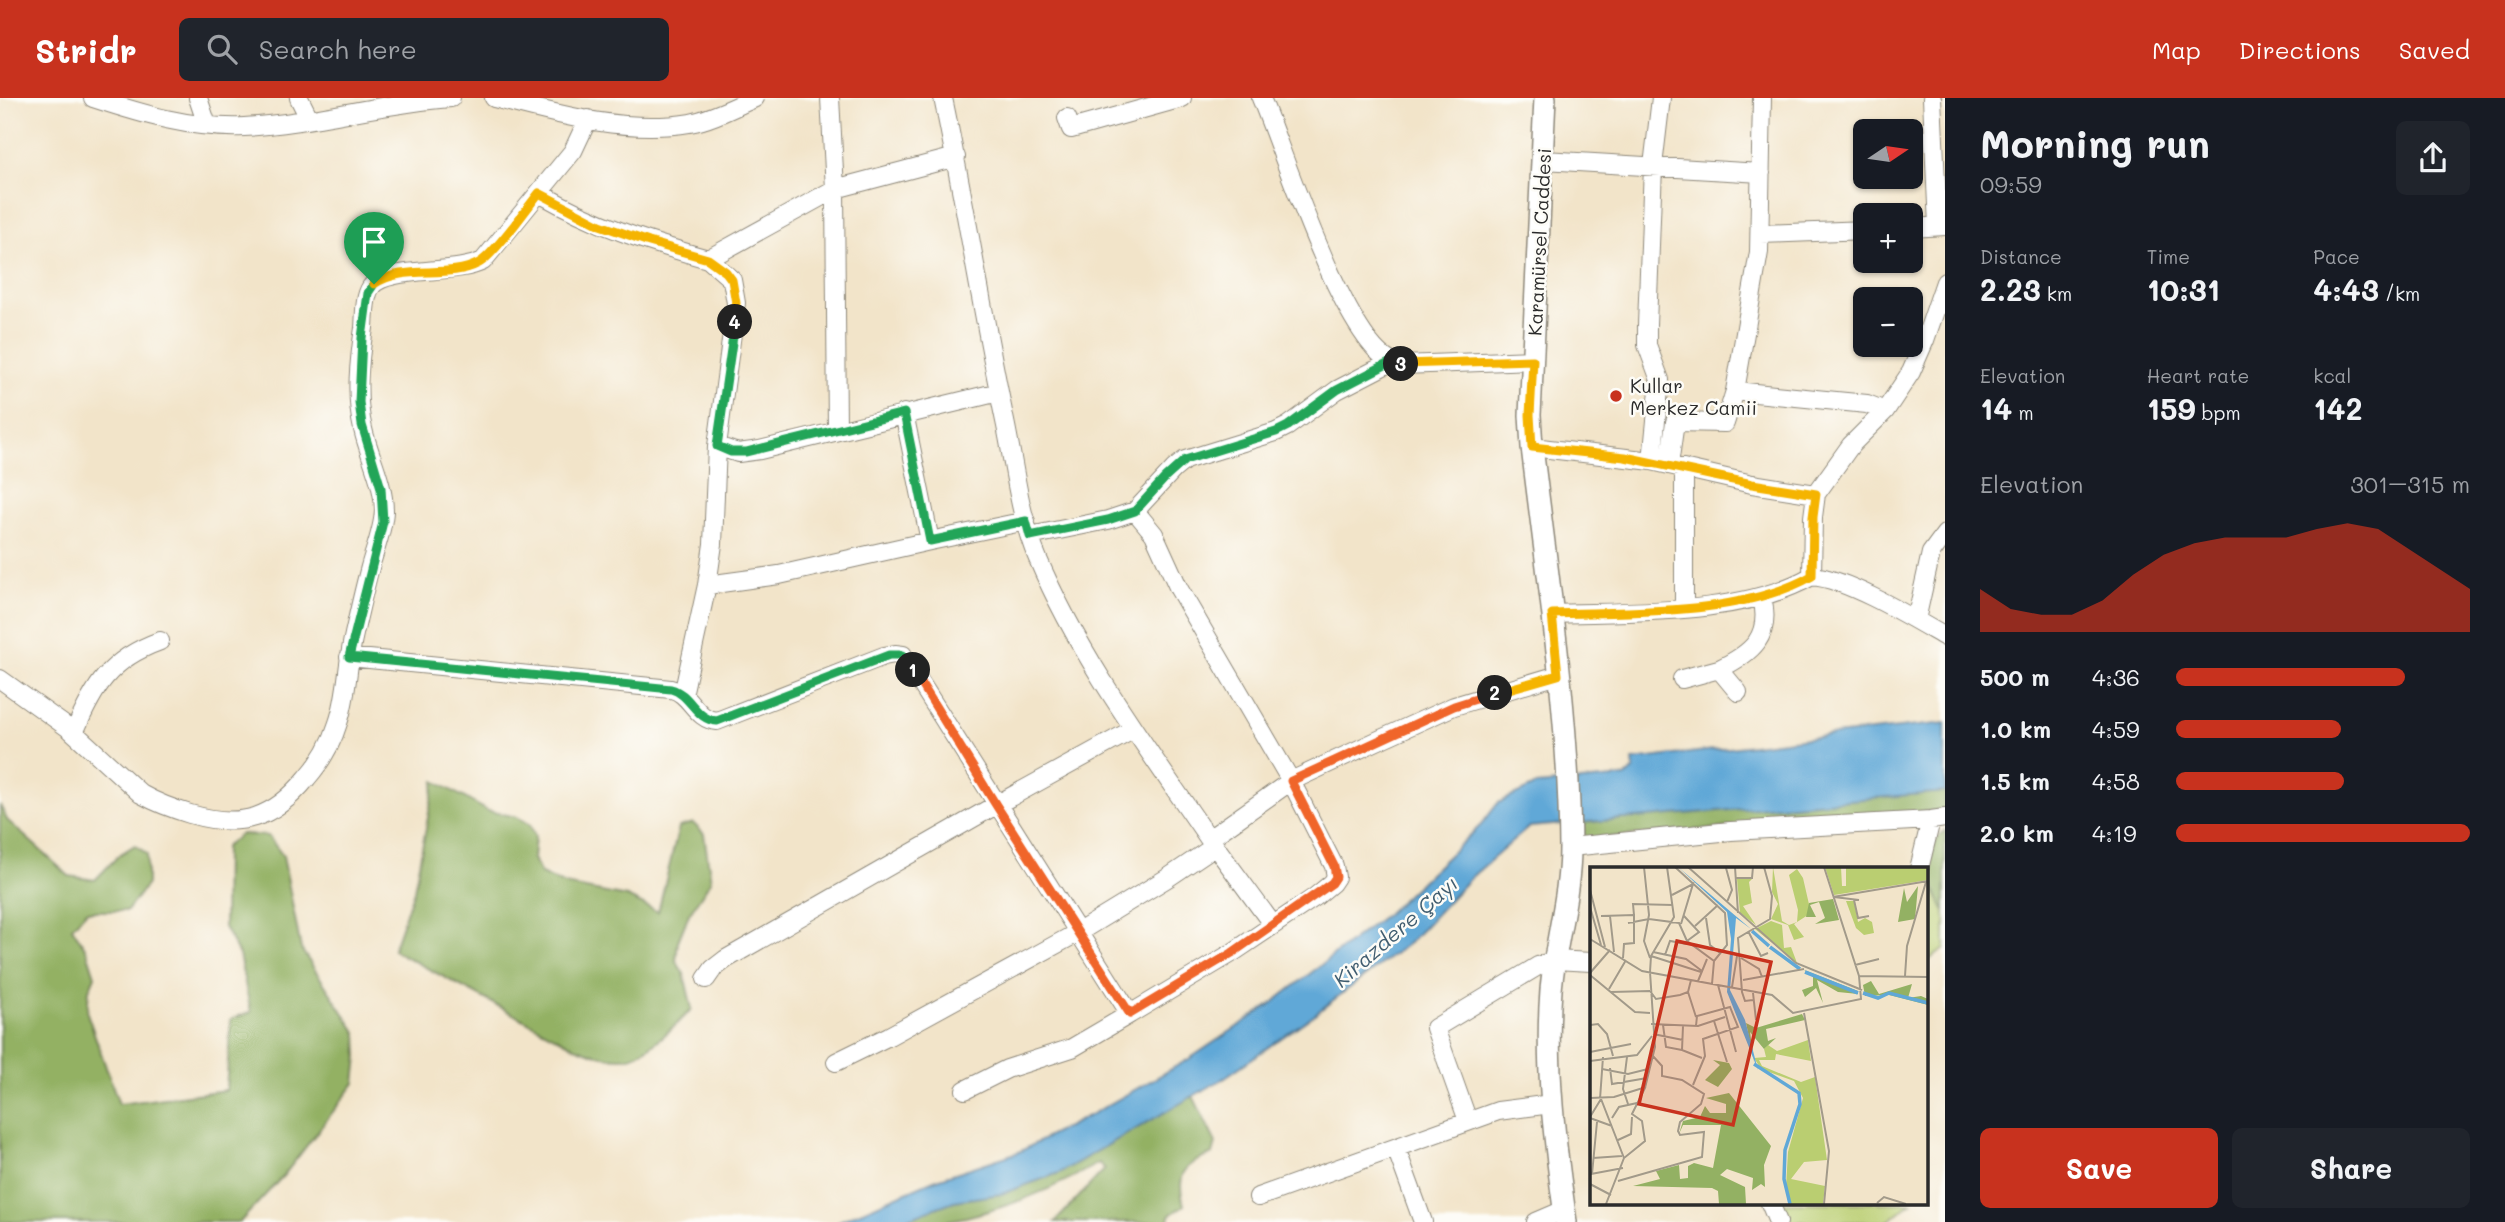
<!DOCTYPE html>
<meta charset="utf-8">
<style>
:root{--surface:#171b24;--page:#20242c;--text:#f1f3f6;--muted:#9ea1a6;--accent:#c8321e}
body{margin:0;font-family:Mali,sans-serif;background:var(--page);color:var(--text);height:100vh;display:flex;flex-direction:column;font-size:26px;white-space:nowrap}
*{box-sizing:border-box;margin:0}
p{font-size:23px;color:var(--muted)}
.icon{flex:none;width:38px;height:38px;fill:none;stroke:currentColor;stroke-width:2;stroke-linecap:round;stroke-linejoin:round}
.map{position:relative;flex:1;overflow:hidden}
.panel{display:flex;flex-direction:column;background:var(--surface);width:560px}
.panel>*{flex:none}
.needle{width:46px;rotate:77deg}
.fabs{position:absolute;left:1853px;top:21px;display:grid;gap:14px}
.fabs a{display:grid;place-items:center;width:70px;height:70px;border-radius:10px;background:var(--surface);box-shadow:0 2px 5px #0004;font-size:35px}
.pin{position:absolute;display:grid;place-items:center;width:60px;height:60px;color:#fff;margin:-72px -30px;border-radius:50% 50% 50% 0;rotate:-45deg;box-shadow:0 0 7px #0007}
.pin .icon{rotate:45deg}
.km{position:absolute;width:35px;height:35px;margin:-18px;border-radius:50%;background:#222;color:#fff;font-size:19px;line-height:35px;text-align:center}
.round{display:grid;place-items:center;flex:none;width:74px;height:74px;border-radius:10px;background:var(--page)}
.summary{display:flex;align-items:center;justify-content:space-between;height:119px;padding:0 35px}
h1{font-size:38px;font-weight:700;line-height:52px}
.metrics{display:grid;grid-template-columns:repeat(3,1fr);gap:10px;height:119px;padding:7px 35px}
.metrics div{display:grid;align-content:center}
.metrics b{font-size:30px;font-weight:700}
.metrics small{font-size:19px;font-weight:400}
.metrics p{font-size:19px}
.chart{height:196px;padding:14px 35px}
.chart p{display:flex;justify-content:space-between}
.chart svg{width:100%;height:126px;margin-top:7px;fill:var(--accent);opacity:.7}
.button{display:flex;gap:14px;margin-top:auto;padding:14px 35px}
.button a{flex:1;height:80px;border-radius:10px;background:var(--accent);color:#fff;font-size:28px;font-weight:700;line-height:80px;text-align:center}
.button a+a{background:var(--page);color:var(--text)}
ul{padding:0 35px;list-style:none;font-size:23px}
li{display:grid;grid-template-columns:112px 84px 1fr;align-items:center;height:52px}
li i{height:18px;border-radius:9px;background:var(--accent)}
header{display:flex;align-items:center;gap:42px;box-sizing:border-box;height:98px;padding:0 35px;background:var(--accent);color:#fff}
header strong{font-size:33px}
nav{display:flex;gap:38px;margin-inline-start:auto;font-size:24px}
.search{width:490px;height:63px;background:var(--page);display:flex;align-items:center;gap:18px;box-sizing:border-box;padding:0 24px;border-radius:10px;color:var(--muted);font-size:26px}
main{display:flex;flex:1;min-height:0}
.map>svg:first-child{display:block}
.green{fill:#bace71;stroke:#727c4e;stroke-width:2}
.forest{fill:#93b163;stroke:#5f6e47;stroke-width:2}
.water{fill:#60a8d7;stroke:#466a81;stroke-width:2}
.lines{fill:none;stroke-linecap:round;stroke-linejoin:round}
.minor-casing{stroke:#8e887a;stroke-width:20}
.major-casing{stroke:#8e887a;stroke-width:24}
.minor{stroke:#fff;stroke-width:18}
.major{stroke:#fff;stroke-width:21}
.split-1-casing{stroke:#fff;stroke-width:14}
.split-2-casing{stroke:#fff;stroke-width:14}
.split-3-casing{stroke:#fff;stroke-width:14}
.split-4-casing{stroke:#fff;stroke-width:14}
.split-5-casing{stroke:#fff;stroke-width:14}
.split-1{stroke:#22a559;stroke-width:9}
.split-2{stroke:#f0652b;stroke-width:9}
.split-3{stroke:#f5b400;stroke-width:9}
.split-4{stroke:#22a559;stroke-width:9}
.split-5{stroke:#f5b400;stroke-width:9}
.poi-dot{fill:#c8321e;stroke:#fdfcf7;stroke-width:2.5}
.labels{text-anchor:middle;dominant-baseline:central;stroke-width:5;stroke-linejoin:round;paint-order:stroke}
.street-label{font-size:19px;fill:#2b2b2b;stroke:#fdfcf7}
.poi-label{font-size:19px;fill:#2b2b2b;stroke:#fdfcf7;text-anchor:start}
.water-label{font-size:21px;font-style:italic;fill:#405d70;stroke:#fdfcf7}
.inset-river{fill:none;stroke:#60a8d7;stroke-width:3.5}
.inset-road{fill:none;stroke:#a29a8a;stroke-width:2}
.view{fill:#c8321e;fill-opacity:0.15;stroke:#c8321e;stroke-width:3.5}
.inset-edge{fill:none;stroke:#2b2b2b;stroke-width:3.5}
</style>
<header>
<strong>Stridr</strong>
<div class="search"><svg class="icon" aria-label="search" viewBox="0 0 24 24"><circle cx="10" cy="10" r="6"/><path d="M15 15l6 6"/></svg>Search here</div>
<nav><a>Map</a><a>Directions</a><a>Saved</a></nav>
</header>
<main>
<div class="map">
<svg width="1945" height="1124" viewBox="0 0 1945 1124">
<rect width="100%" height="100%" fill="#fdfcf7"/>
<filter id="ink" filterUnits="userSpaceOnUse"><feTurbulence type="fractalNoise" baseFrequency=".0143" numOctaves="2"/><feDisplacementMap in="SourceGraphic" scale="14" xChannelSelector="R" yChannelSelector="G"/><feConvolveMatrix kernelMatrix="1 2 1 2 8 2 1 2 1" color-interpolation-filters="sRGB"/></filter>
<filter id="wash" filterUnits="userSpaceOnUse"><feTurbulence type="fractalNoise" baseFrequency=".00686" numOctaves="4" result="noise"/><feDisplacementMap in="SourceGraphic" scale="28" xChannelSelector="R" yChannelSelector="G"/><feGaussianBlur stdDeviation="1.57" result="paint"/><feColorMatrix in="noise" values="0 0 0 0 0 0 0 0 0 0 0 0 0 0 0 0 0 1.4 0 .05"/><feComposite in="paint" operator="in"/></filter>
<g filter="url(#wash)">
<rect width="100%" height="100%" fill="#f2e4c9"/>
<path class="green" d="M 1930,771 L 1935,794 L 1945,813 L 1945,851 L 1927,863 Z
M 1776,1105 L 1911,1105 L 1887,1124 L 1784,1124 Z"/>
<path class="forest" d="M 435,683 L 488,713 L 517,719 L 530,727 L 535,738 L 533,761 L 541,776 L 565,787 L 627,799 L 658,814 L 679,729 L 693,725 L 704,736 L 711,783 L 689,816 L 678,843 L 676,863 L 684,876 L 692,911 C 679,925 648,954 630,959 C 612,963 591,955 575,949 L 393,852 L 414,792 Z
M 1945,694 L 1945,712 L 1584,741 L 1582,725 L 1700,713 Z
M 0,707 L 7,722 L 69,778 L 95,782 L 119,757 L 135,747 L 147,756 L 147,786 L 127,813 L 87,813 L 72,829 L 87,853 L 95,878 L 89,892 L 87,915 L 119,1006 L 226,992 L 231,921 L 251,914 L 239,857 L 224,829 L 225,749 L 241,736 L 268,738 L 283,758 L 301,851 L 357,935 L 358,958 L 355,985 L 284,1077 L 240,1124 L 0,1124 Z
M 1945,732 L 1945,813 C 1932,791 1921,752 1945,732 Z
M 1193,998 L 1216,1045 L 1213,1056 C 1183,1066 1176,1077 1184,1107 L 1170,1117 L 1169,1124 L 1055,1124 L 1105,1071 L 1099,1065 C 1049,1094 999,1114 942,1124 C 928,1124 912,1124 898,1124 L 954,1103 L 1001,1096 L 1059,1075 Z"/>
<path class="water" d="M 1945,625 L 1945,694 L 1529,729 L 1468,782 L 1410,844 L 1307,922 L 1221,982 L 1059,1075 L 1001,1096 L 954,1103 L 898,1124 L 837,1124 L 934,1082 L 1019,1054 L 1092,1016 L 1189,961 L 1270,907 L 1390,813 L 1481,727 L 1498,705 L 1537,687 L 1625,679 L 1634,671 L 1633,662 L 1816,639 Z"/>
</g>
<g filter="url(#ink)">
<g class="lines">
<defs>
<path id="minor" d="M 93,0 C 142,16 191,31 244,29 C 313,25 382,5 451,0
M 198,0 L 207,27
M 299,0 L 309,20
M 494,0 C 556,16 625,36 690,25 C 712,21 734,9 755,0
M 830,0 L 835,91 L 837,332
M 943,0 C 966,109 983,219 1006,328 C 1015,372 1020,420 1038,461 C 1081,562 1148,651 1209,741
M 1261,0 C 1283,52 1344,244 1392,264 C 1395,266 1399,266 1403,267 L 1533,262
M 1932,0 L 1938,128
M 1067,20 L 1071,31 L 1182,0
M 956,59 L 835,91 L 708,161 L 732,182 L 736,205 L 717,348 L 738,355 L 760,352 L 999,294
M 1544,62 L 1761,75
M 539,95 C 597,128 644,143 708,161
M 1911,130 L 1945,128
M 1761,136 L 1866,132
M 1735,293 L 1867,306 L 1885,313
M 904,315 L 930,443 L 1026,423
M 1532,349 L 1652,363 L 1752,386 L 1816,396
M 1652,363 L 1660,282 L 1647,247 L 1647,227 L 1653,68 L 1661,0
M 1669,367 L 1675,324 L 1725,325 L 1735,293 L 1759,154 L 1762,0
M 1684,370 L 1684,510
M 1135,413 L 1174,371 L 1185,362 L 1276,334 L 1288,328 L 1337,292 L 1391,264
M 1812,478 C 1848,481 1912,520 1945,539
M 707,487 L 779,477 L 930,443
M 1552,516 C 1633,513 1742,518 1812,478 L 1813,419 L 1816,396 L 1851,347 L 1885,313 L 1911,274 L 1925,242 L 1945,184
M 1916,522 L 1931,455 L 1945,436
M 349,559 L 671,591 C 691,595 695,622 717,623 L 884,558 L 895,556 L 903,557 L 1130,916 L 1232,855 L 1315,799 L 1332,785 L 1336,779 L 1334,768 L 1291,683 L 1179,491 L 1154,436 L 1135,413 L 1108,422 L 1030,438
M 0,581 L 71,632 L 141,696 C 157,705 173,711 190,716 C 241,731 273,721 307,680 C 321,664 332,645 338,625 C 348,597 347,565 354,536 C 359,514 364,491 370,469 C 375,451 383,432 384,413 C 384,385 369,358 363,331 C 355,298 359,263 364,230 C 365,218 364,199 371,189 C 385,168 456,177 483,163 L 573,53 L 588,21
M 1682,581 L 1719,571
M 1738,594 L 1719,571 C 1752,555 1772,539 1762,499
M 683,597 L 707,487 L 713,446 L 717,348
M 74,635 C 94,588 110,561 160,543
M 1215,748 L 1273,827
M 1570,749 L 1731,733 L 1931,722
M 1919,771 L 1931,722 L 1945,720
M 706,881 L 713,871 L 726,861 L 996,707 L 1134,631
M 836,964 L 889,938 L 1077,835 L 1169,779 L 1215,748 L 1209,741 L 1291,683 L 1381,641 L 1454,608 L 1558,577
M 965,992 L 1007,971 L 1072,950 L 1130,916
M 1468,1023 L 1435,930 L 1538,868 L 1555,862 L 1591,864
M 1396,1050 L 1423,1124
M 1258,1099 L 1498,1013 L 1551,1006
M 1770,1105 L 1778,1124
M 1536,1124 L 1564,1112"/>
<path id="major" d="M 1545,0 L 1530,317 L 1532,349 C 1548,482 1569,616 1570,750 C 1570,798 1555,844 1551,892 C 1545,970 1555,1047 1566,1124"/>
</defs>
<use href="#minor" class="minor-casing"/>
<use href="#major" class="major-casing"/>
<use href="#minor" class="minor"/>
<use href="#major" class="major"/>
</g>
</g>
<g class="lines" filter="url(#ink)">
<defs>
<path id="split-1" d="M 374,186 L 368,195 L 362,240 L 359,304 L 362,327 L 381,390 L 383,424 L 349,559 L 671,591 C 691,596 695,622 717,623 L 889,557 L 902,557 L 913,572"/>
<path id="split-2" d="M 913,572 L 996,707 L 1130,916 L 1232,855 L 1332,785 L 1336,779 L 1334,768 L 1291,683 L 1454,608 L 1495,595"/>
<path id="split-3" d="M 1401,266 L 1533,262 L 1530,317 L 1532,349 L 1625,359 L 1752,386 L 1816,396 L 1813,419 L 1812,478 C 1742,518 1633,513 1552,516 L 1558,577 L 1495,595"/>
<path id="split-4" d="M 735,224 L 717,348 L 731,354 L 746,354 L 904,315 L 930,443 L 1026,423 L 1030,438 L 1108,422 L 1135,413 L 1165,380 L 1185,362 L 1276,334 L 1288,328 L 1337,292 L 1391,264 L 1401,266"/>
<path id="split-5" d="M 374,186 C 405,165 447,182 479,165 C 494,157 527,110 539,95 L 600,127 L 649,144 L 708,161 L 726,174 L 732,182 L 736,205 L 735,224"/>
</defs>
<use href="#split-1" class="split-1-casing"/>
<use href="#split-2" class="split-2-casing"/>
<use href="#split-3" class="split-3-casing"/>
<use href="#split-4" class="split-4-casing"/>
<use href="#split-5" class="split-5-casing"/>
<use href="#split-1" class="split-1"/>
<use href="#split-2" class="split-2"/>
<use href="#split-3" class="split-3"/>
<use href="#split-4" class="split-4"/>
<use href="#split-5" class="split-5"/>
</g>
<circle class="poi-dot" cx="1616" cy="298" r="7"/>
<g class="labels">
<g class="street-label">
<text transform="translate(1539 144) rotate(-87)">Karamürsel Caddesi</text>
</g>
<g class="poi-label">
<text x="1630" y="287">Kullar<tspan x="1630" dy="22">Merkez Camii</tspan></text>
</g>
<g class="water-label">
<text transform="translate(1395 833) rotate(-41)">Kirazdere Çayı</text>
</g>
</g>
<g transform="translate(1590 769)">
<rect width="338" height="338" fill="#f2e4c9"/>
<path d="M 183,0 L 192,54 L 199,58 L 207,55 L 208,43 L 199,8 L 207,2 L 213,11 L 221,46 L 204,57 L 214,70 L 204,73 L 198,58 L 181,52 L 188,37 L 182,25 ZM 235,0 L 251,0 L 252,19 L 256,19 L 256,0 L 338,0 L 338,13 L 244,28 ZM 163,11 L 159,15 L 162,36 L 153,39 L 166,58 L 150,46 L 147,12 ZM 256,34 L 264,34 L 268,55 L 275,51 L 282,55 L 284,66 L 274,68 L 266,61 ZM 181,54 L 192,58 L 194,81 L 201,80 L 207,96 L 165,62 ZM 218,173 L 221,194 L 186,187 L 185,193 L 169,193 L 172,199 L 211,215 L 225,210 L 237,293 L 214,295 L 201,312 L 235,319 L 233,337 L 201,337 L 196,320 L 198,285 L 213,231 L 204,214 L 171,202 L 164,191 L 176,190 L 174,182 L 178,178 L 187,184 Z" fill="#bace71"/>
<path d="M 328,19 L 325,52 L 308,55 L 314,21 L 317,35 ZM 243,32 L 249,53 L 225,57 L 235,51 L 229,35 L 220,38 L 226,50 L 216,50 L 219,36 ZM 214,103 L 268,124 L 268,127 L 248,125 L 227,113 L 233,136 L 226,121 L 215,130 L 212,123 L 223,119 L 223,110 ZM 281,114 L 289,127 L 322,117 L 318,131 L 331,129 L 338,132 L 338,138 L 299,128 L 275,129 L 273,118 ZM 212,147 L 215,153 L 176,162 L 178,174 L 186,171 L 174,182 L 160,165 L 164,195 L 156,156 L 166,161 ZM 123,193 L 139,196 L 142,202 L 128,220 L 115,213 L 130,198 ZM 139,226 L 181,279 L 174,298 L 175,320 L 171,317 L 162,323 L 163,311 L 137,302 L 130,308 L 155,320 L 156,337 L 129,337 L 128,324 L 122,321 L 43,319 L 70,312 L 66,304 L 89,298 L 90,312 L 98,311 L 98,299 L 104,296 L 123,301 L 131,258 L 93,258 L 89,267 L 93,254 L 110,250 L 115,239 L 120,246 L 136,246 L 136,237 L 116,231 Z" fill="#93b163"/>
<path d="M 88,0 L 161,62 L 146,51 L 140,123 L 155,153 L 168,203 L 137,125 L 141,72 L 137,45 Z" fill="#60a8d7"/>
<path class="inset-river" d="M 162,64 L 179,79M 180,80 L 210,102M 215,105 L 268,126M 273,126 L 288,131 L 299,126 L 338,136M 164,197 L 209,226 L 210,237 L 195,283 L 194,312 L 200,337"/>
<path class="inset-road" d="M 54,0 L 59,48 L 54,74 L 60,91M 85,0 L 135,46 L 137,78 L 124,94M 98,0 L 206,96 L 272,123M 145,0 L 148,46M 136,1 L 142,23 L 137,35M 146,11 L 162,11 L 163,0M 0,23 L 15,80M 82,28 L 103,17 L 91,57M 243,30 L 338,14M 244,30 L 269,33M 264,33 L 268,51 L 279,49M 0,40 L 11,78M 44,48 L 43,37 L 83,38M 11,49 L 44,48 L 44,76 L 34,77 L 33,91M 20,49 L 24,85M 94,49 L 109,65 L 97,74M 116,51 L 120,78 L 130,86M 38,56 L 59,52 L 89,56 L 97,74 L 124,94 L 122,117M 105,59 L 128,38M 158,64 L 171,89 L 178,86M 0,72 L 52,104 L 182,128 L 203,146 L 271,132 L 269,109 L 234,0M 63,85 L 96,92 L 112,104M 75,88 L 80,74 L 97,77M 61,89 L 111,105M 151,91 L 169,102 L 172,110M 265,98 L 289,92M 60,105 L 61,89 L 84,50 L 77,0M 0,106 L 20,83M 0,108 L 45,145 L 60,146M 269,109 L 338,110M 315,109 L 317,79 L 336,15M 153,113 L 214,102M 108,114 L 117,92M 128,118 L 146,185M 142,120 L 147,89M 19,122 L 36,93M 60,124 L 66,132 L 90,128 L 98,125 L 101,113M 21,125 L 60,124M 98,125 L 106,150M 163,126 L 166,153M 163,133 L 155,134 L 152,125 L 148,71 L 180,52 L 182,29 L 174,0M 214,146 L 239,284 L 234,337M 124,154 L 137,195M 61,157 L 108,159 L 135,150M 0,158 L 8,157 L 17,167 L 23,189M 73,158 L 76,180 L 92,183 L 93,159M 63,167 L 93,173M 92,183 L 112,191M 0,185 L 41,177M 37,190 L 33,222 L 38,237M 0,194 L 47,188 L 62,169M 20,201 L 22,217 L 57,211M 12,202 L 38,207 L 58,202M 103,218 L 115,189 L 113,172 L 148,160 L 140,140 L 107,149 L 106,159M 0,231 L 24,230 L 56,220M 10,232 L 13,190M 0,250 L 11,232 L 34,291M 0,251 L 22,259M 22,251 L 29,240 L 47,236M 28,273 L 41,267 L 42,250M 3,291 L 32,289M 1,307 L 33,301M 2,307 L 7,255M 28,314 L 112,290 L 114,265 L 90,268 L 88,264 L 90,255 L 111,237 L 114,227 L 92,213 L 72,209 L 72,199 L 62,188M 0,317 L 21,328M 287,336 L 294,330 L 316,337M 16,337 L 34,291 L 55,274 L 52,254 L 42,247 L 55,221 L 65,180 L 60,105"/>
<path class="view" d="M 87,74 L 181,95 L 143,258 L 49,237 Z"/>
<rect width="338" height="338" class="inset-edge"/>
</g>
</svg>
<div class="fabs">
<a><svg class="needle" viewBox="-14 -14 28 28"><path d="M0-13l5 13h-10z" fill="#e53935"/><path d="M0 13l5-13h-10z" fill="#9ea1a6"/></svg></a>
<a>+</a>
<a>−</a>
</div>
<div class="pin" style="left:374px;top:186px;background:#1e9e55"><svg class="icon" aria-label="arrive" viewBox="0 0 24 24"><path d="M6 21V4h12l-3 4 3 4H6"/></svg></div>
<b class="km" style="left:913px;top:572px">1</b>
<b class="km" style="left:1495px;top:595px">2</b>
<b class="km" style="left:1401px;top:266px">3</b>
<b class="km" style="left:735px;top:224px">4</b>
</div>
<section class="panel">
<div class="summary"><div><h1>Morning run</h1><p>09:59</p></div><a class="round"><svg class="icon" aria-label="share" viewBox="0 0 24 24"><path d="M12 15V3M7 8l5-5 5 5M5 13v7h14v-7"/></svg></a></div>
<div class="metrics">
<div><p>Distance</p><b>2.23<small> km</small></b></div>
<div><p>Time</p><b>10:31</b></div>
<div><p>Pace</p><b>4:43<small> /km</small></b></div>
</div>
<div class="metrics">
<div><p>Elevation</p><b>14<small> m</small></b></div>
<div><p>Heart rate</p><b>159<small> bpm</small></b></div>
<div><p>kcal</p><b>142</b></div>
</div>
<div class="chart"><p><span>Elevation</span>301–315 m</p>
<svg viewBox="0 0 160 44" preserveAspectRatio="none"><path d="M0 44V29L10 36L20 38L30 38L40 33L50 24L60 17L70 13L80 11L90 11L100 11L110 8L120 6L130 8L140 15L150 22L160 29V44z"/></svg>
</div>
<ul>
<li><b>500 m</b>4:36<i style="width:78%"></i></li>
<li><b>1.0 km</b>4:59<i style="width:56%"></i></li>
<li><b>1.5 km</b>4:58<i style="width:57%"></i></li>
<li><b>2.0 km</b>4:19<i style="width:100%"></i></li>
</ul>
<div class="button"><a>Save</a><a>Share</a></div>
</section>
</main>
